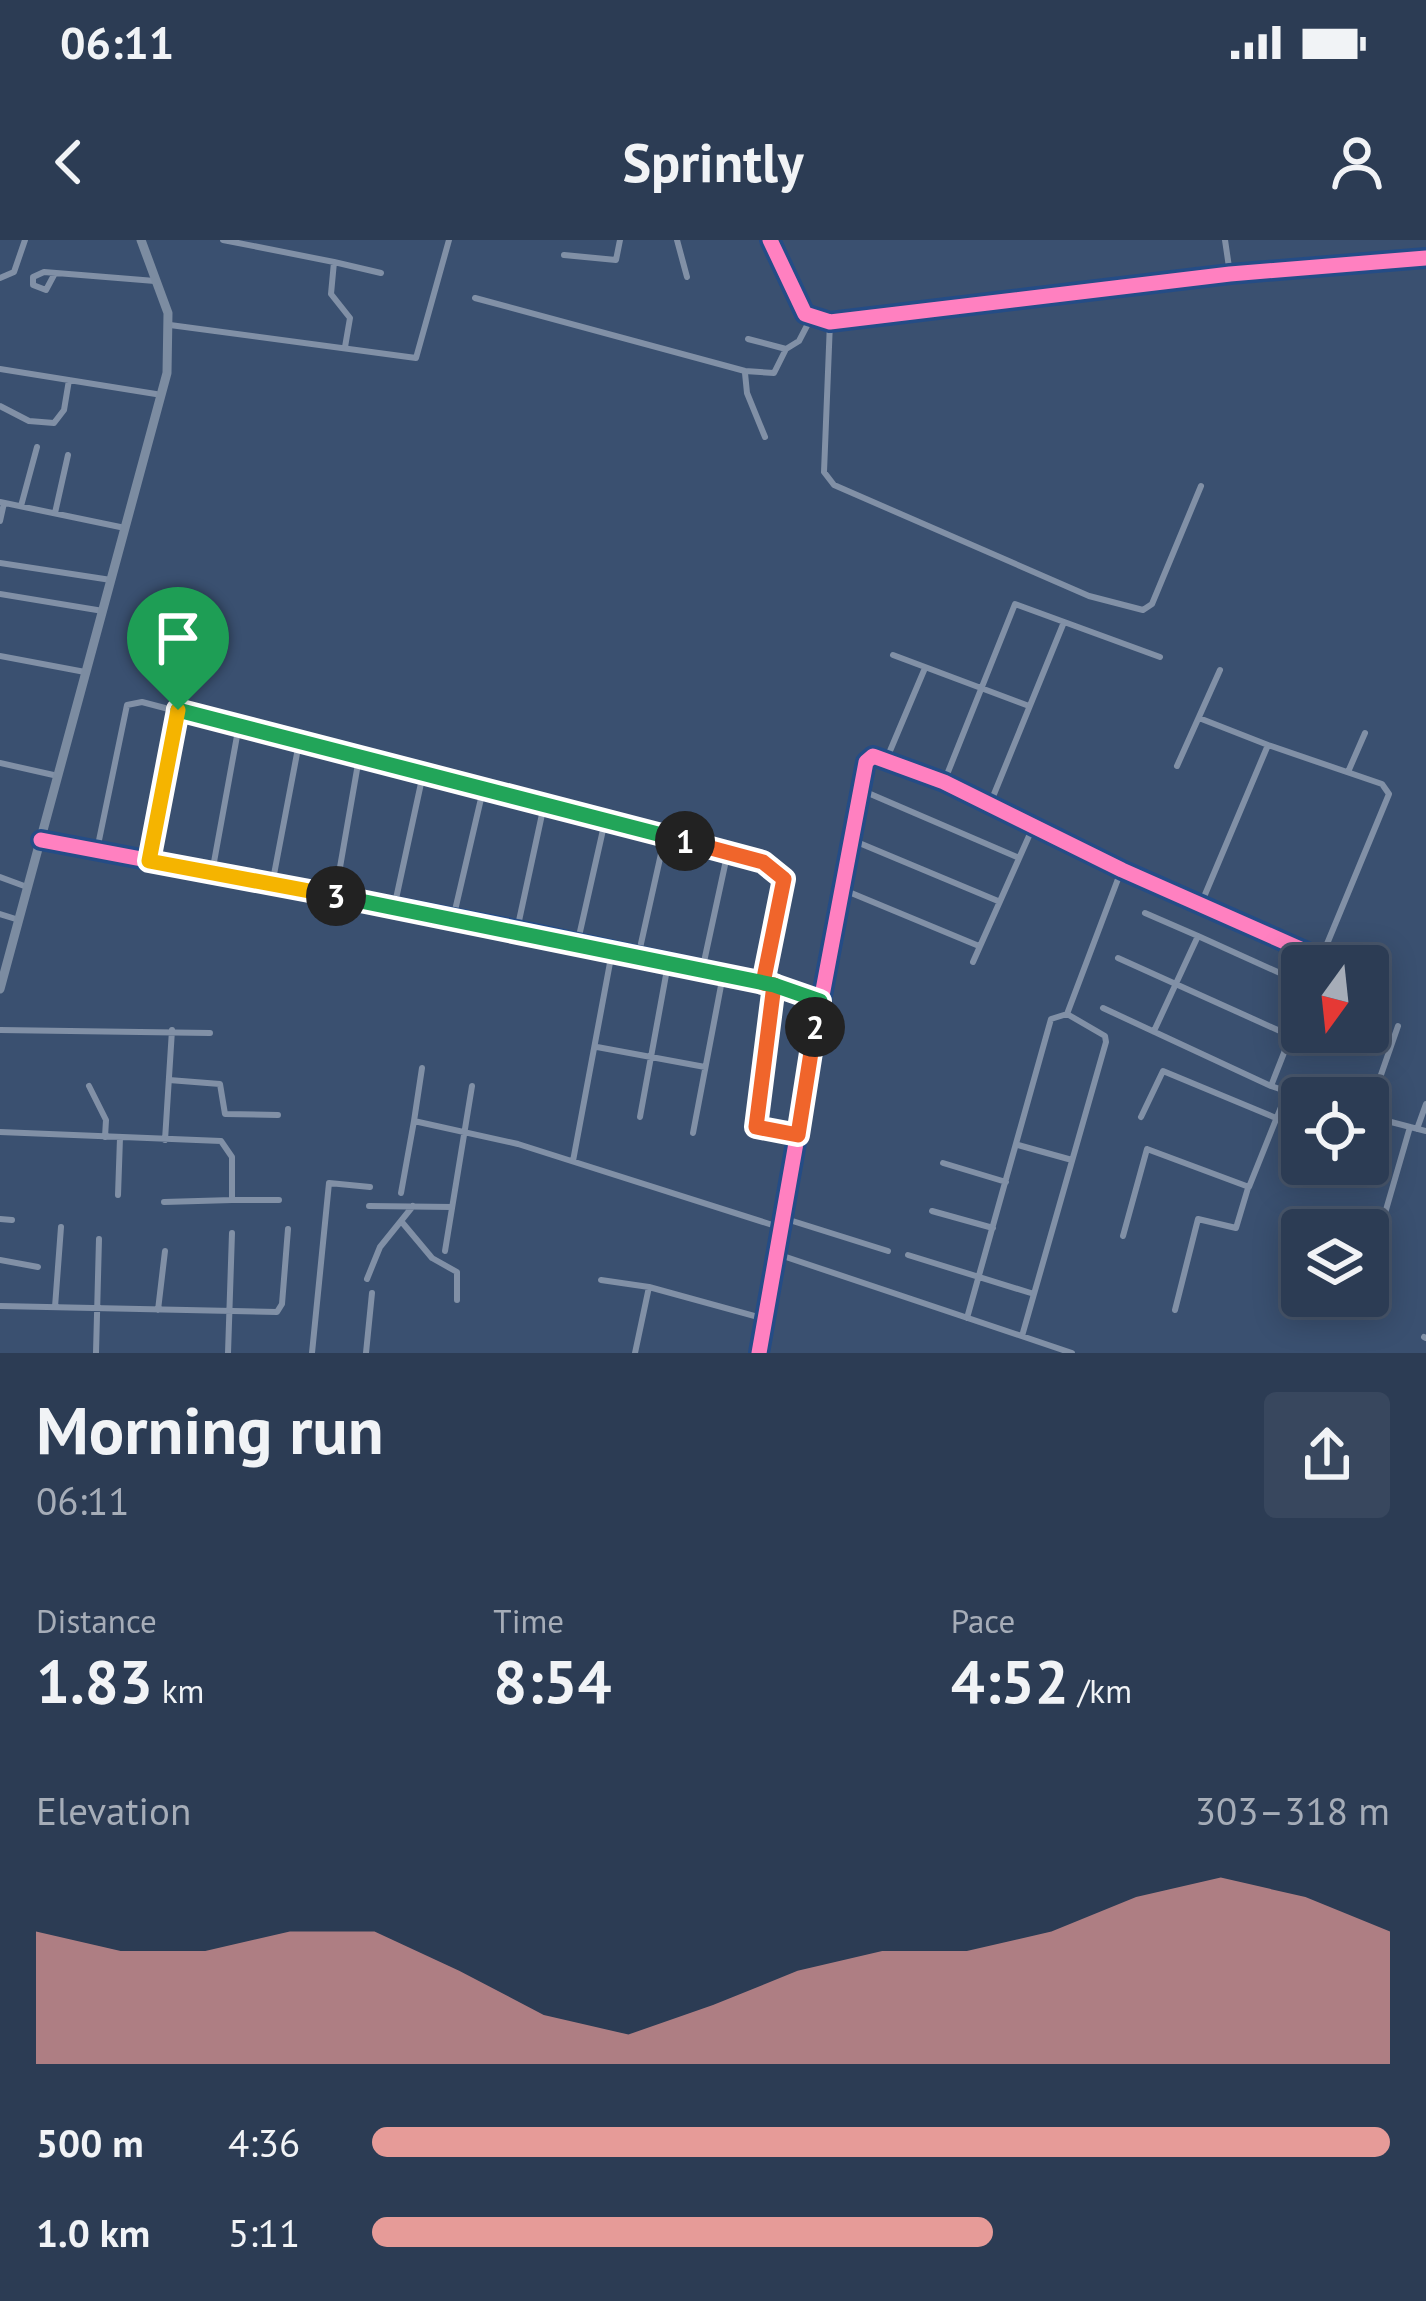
<!DOCTYPE html>
<meta charset="utf-8">
<style>
:root{--surface:#2c3c54;--page:#38475e;--text:#f1f3f6;--muted:#a6adb8;--line:#48566b;--accent:#e69b98}
body{margin:0;font-family:"PT Sans",sans-serif;background:var(--page);color:var(--text);height:100vh;display:flex;flex-direction:column;font-size:45px;white-space:nowrap}
*{box-sizing:border-box;margin:0}
p{font-size:39px;color:var(--muted)}
.icon{flex:none;width:66px;height:66px;fill:none;stroke:currentColor;stroke-width:2;stroke-linecap:round;stroke-linejoin:round}
.map{position:relative;height:1113px;overflow:hidden}
.details{display:flex;flex-direction:column;background:var(--surface);flex:1}
.details>*{flex:none}
.needle{width:78px;rotate:195deg}
.controls{position:absolute;left:1281px;top:705px;display:grid;gap:24px}
.controls a{display:grid;place-items:center;width:108px;height:108px;border-radius:12px;background:var(--surface);box-shadow:0 6px 30px #0003,0 0 0 3px var(--line);font-size:60px}
.pin{position:absolute;display:grid;place-items:center;width:102px;height:102px;color:#fff;margin:-123px -51px;border-radius:50% 50% 50% 0;rotate:-45deg;box-shadow:0 0 12px #0007}
.pin .icon{rotate:45deg}
.km{position:absolute;width:60px;height:60px;margin:-30px;border-radius:50%;background:#222;color:#fff;font-size:33px;line-height:60px;text-align:center}
.round{display:grid;place-items:center;flex:none;width:126px;height:126px;border-radius:12px;background:var(--page)}
.headline{display:flex;align-items:center;justify-content:space-between;height:204px;padding:0 36px}
h1{font-size:66px;font-weight:700;line-height:90px}
.figures{display:grid;grid-template-columns:repeat(3,1fr);gap:18px;height:204px;padding:12px 36px}
.figures div{display:grid;align-content:center}
.figures b{font-size:60px;font-weight:700}
.figures small{font-size:33px;font-weight:400}
.figures p{font-size:33px}
.chart{height:336px;padding:24px 36px}
.chart p{display:flex;justify-content:space-between}
.chart svg{width:100%;height:216px;margin-top:12px;fill:var(--accent);opacity:.7}
ul{padding:0 36px;list-style:none;font-size:39px}
li{display:grid;grid-template-columns:192px 144px 1fr;align-items:center;height:90px}
li i{height:30px;border-radius:15px;background:var(--accent)}
.status{display:flex;justify-content:space-between;align-items:center;height:84px;padding:0 60px;background:var(--surface);direction:ltr}
.status svg{height:33px;fill:currentColor}
header{display:flex;justify-content:space-between;align-items:center;height:156px;padding:0 36px;background:var(--surface);font-size:54px;font-weight:700}
.map>svg:first-child{display:block}
.lines{fill:none;stroke-linecap:round;stroke-linejoin:round}
.minor{stroke:#8190a6;stroke-width:6}
.secondary{stroke:#7c8ca1;stroke-width:9}
.cycleway-casing{stroke:#244c86;stroke-width:22}
.cycleway{stroke:#ff80c0;stroke-width:15}
.split-1-casing{stroke:#fff;stroke-width:24}
.split-2-casing{stroke:#fff;stroke-width:24}
.split-3-casing{stroke:#fff;stroke-width:24}
.split-4-casing{stroke:#fff;stroke-width:24}
.split-1{stroke:#22a559;stroke-width:15}
.split-2{stroke:#f0652b;stroke-width:15}
.split-3{stroke:#22a559;stroke-width:15}
.split-4{stroke:#f5b400;stroke-width:15}
</style>
<div class="status"><b>06:11</b><svg viewBox="0 0 49 12"><path d="M0 12V9h3v3zM5 12V6h3v6zM10 12V3h3v9zM15 12V0h3v12zM26 1h20v11H26zM47 4h2v5h-2z"/></svg></div>
<header><svg class="icon" aria-label="back" viewBox="0 0 24 24"><path d="M15 5l-7 7 7 7"/></svg>Sprintly<svg class="icon" aria-label="person" viewBox="0 0 24 24"><circle cx="12" cy="8" r="4"/><path d="M4 21q1-7 8-7t8 7"/></svg></header>
<div class="map">
<svg width="1426" height="1113" viewBox="0 0 1426 1113">
<rect width="100%" height="100%" fill="#3a5070"/>
<g class="lines">
<path class="minor" d="M 223,0 L 334,22 L 331,54 L 350,78 L 345,107
M 677,0 L 687,37
M 770,0 L 805,74 L 830,82 L 1230,34 L 1426,18
M 1225,0 L 1230,34
M 564,15 L 616,20 L 620,0
M 334,22 L 381,33
M 54,35 L 46,50 L 33,45 L 33,37 L 44,32 L 155,41
M 0,38 L 14,32 L 25,0
M 475,58 L 745,131 L 774,133 L 786,109
M 830,82 L 824,232 L 834,245 L 1089,356 L 1143,370 L 1152,364 L 1201,246
M 170,85 L 416,118 L 449,0
M 748,99 L 786,109 L 799,101 L 811,78
M 0,129 L 162,155
M 745,133 L 747,153 L 765,197
M 0,166 L 29,181 L 54,183 L 64,170 L 69,140
M 0,262 L 125,288
M 21,266 L 37,207
M 55,273 L 68,215
M 0,281 L 4,263
M 0,323 L 111,340
M 0,354 L 103,371
M 893,415 L 1029,466
M 0,416 L 85,432
M 1199,478 L 1268,505
M 887,518 L 925,428
M 0,523 L 58,536
M 1177,526 L 1220,430
M 1348,532 L 1365,493
M 944,542 L 1015,364 L 1160,417
M 861,550 L 1017,617
M 990,564 L 1064,382
M 41,600 L 517,690 L 774,745 L 821,761 L 759,1113
M 852,600 L 998,661
M 97,610 L 127,465 L 142,462 L 776,628 L 784,639 L 763,743
M 149,621 L 178,471
M 212,633 L 239,485
M 0,637 L 27,647
M 272,645 L 299,503
M 844,650 L 979,706
M 335,656 L 359,518
M 1201,664 L 1268,505 L 1382,544 L 1389,554 L 1322,716
M 394,668 L 423,534
M 1145,673 L 1198,696
M 0,674 L 19,680
M 453,679 L 483,550
M 517,690 L 544,565
M 577,705 L 605,581
M 638,717 L 665,596
M 1118,718 L 1291,796
M 973,722 L 1029,596
M 702,731 L 728,611
M 774,745 L 754,884 L 798,895
M 821,759 L 866,522 L 873,516 L 944,542 L 1122,630 L 1321,718 L 1318,726
M 1302,767 L 1271,846 L 1306,858
M 1103,768 L 1271,846
M 0,790 L 210,793
M 1154,791 L 1198,696 L 1302,743
M 597,807 L 705,827
M 169,840 L 220,844 L 225,874 L 278,875
M 89,846 L 106,880 L 105,897
M 1368,872 L 1398,786
M 1368,876 L 1426,891
M 640,877 L 668,724
M 1141,877 L 1163,831 L 1276,878
M 414,881 L 422,828
M 1417,889 L 1426,864
M 0,892 L 221,901 L 232,917 L 232,960 L 279,960
M 693,893 L 723,735
M 165,900 L 172,790
M 1018,905 L 1072,920
M 573,921 L 612,712
M 943,923 L 1006,942
M 401,953 L 414,881 L 518,904 L 782,988
M 118,955 L 120,898
M 164,962 L 232,960
M 369,966 L 452,967
M 932,971 L 993,988
M 783,978 L 888,1011
M 0,979 L 12,980
M 401,981 L 432,1018 L 457,1032 L 457,1060
M 1123,996 L 1147,909 L 1249,947 L 1287,852
M 445,1011 L 472,846
M 777,1014 L 1072,1113
M 908,1015 L 1034,1054
M 0,1020 L 38,1027
M 1370,1025 L 1410,887
M 367,1039 L 380,1007 L 413,966
M 601,1040 L 649,1047 L 765,1079
M 0,1066 L 277,1072 L 282,1064 L 288,989
M 55,1067 L 61,987
M 158,1070 L 165,1011
M 1175,1070 L 1198,979 L 1236,988 L 1248,948
M 967,1078 L 1051,779 L 1067,774 L 1121,631
M 1022,1096 L 1106,802 L 1105,796 L 1067,774
M 1424,1097 L 1426,1098
M 96,1113 L 99,999
M 228,1113 L 232,993
M 312,1113 L 329,943 L 370,947
M 366,1113 L 372,1053
M 635,1113 L 649,1047"/>
<path class="secondary" d="M 0,749 L 167,133 L 168,73 L 141,0"/>
<defs>
<path id="cycleway" d="M 770,0 L 805,74 L 830,82 L 1230,34 L 1426,18
M 41,600 L 517,690 L 774,745 L 821,761 L 759,1113
M 821,761 L 866,522 L 873,516 L 944,542 L 1122,630 L 1321,718 L 1318,726"/>
</defs>
<use href="#cycleway" class="cycleway-casing"/>
<use href="#cycleway" class="cycleway"/>
</g>
<g class="lines">
<defs>
<path id="split-1" d="M 178,470 L 685,601"/>
<path id="split-2" d="M 685,601 L 763,622 L 784,639 L 763,743 L 774,745 L 756,887 L 798,895 L 815,787"/>
<path id="split-3" d="M 336,656 L 774,745 L 820,761 L 815,787"/>
<path id="split-4" d="M 178,470 L 149,621 L 336,656"/>
</defs>
<use href="#split-1" class="split-1-casing"/>
<use href="#split-2" class="split-2-casing"/>
<use href="#split-3" class="split-3-casing"/>
<use href="#split-4" class="split-4-casing"/>
<use href="#split-1" class="split-1"/>
<use href="#split-2" class="split-2"/>
<use href="#split-3" class="split-3"/>
<use href="#split-4" class="split-4"/>
</g>
</svg>
<div class="controls">
<a><svg class="needle" viewBox="-14 -14 28 28"><path d="M0-13l5 13h-10z" fill="#e53935"/><path d="M0 13l5-13h-10z" fill="#a6adb8"/></svg></a>
<a><svg class="icon" aria-label="locate" viewBox="0 0 24 24"><circle cx="12" cy="12" r="6"/><path d="M12 2v4M12 18v4M2 12h4M18 12h4"/></svg></a>
<a><svg class="icon" aria-label="layers" viewBox="0 0 24 24"><path d="M12 4l9 5-9 5-9-5zM3 14l9 5 9-5"/></svg></a>
</div>
<div class="pin" style="left:178px;top:470px;background:#1e9e55"><svg class="icon" aria-label="arrive" viewBox="0 0 24 24"><path d="M6 21V4h12l-3 4 3 4H6"/></svg></div>
<b class="km" style="left:685px;top:601px">1</b>
<b class="km" style="left:815px;top:787px">2</b>
<b class="km" style="left:336px;top:656px">3</b>
</div>
<section class="details">
<div class="headline"><div><h1>Morning run</h1><p>06:11</p></div><a class="round"><svg class="icon" aria-label="share" viewBox="0 0 24 24"><path d="M12 15V3M7 8l5-5 5 5M5 13v7h14v-7"/></svg></a></div>
<div class="figures">
<div><p>Distance</p><b>1.83<small> km</small></b></div>
<div><p>Time</p><b>8:54</b></div>
<div><p>Pace</p><b>4:52<small> /km</small></b></div>
</div>
<div class="chart"><p><span>Elevation</span>303–318 m</p>
<svg viewBox="0 0 160 44" preserveAspectRatio="none"><path d="M0 44V17L10 21L20 21L30 17L40 17L50 25L60 34L70 38L80 32L90 25L100 21L110 21L120 17L130 10L140 6L150 10L160 17V44z"/></svg>
</div>
<ul>
<li><b>500 m</b>4:36<i style="width:100%"></i></li>
<li><b>1.0 km</b>5:11<i style="width:61%"></i></li>
</ul>
</section>
